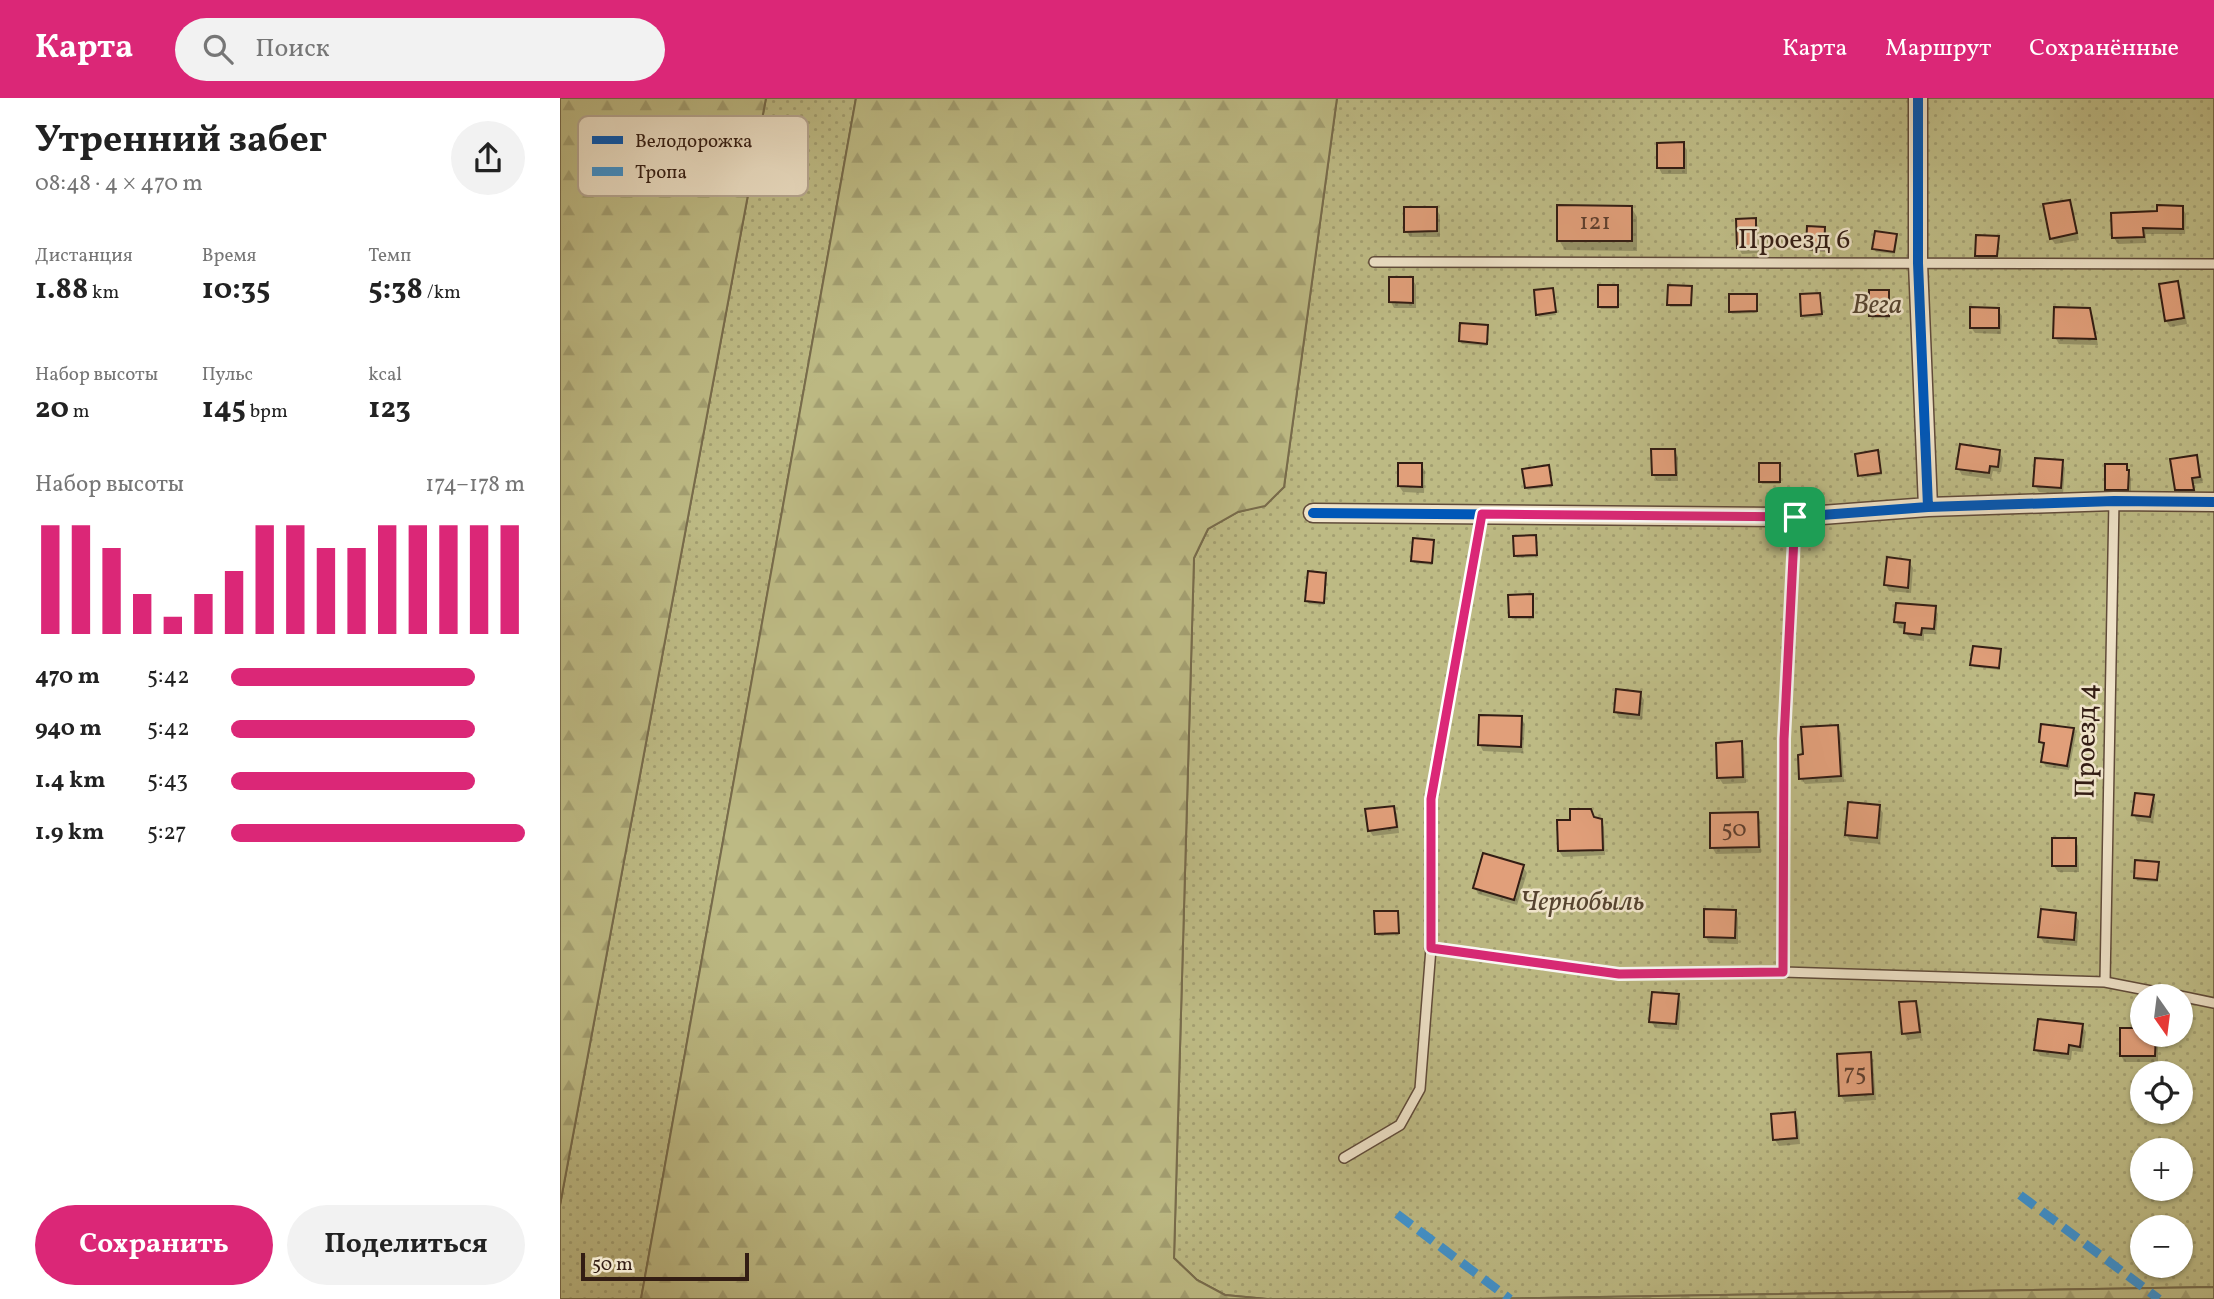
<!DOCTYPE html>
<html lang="ru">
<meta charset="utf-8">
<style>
:root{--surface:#fff;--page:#f2f2f2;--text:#222;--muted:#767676;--accent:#db2777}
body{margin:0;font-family:Vollkorn,serif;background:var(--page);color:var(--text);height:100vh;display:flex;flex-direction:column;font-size:26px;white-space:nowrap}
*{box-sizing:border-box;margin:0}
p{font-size:23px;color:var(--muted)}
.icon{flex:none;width:38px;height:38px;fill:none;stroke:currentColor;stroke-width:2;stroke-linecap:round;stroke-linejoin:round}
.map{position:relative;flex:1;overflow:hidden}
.side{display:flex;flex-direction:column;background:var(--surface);width:560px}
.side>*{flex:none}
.needle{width:46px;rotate:166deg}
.buttons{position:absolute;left:1570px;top:886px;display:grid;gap:14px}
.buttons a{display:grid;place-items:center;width:63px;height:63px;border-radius:50%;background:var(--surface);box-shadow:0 2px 5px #0004;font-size:35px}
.scale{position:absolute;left:21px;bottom:18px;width:168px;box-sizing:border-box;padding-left:7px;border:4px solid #331d14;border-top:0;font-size:19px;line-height:24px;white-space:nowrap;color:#331d14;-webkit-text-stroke:5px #efe3c9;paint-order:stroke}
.pin{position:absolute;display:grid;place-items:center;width:60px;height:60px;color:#fff;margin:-30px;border-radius:14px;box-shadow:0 4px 10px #0006}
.round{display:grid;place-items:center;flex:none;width:74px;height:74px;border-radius:37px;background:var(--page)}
.summary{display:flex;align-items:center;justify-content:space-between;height:119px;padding:0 35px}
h1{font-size:38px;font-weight:700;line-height:52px}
.figures{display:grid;grid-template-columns:repeat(3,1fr);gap:10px;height:119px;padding:7px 35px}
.figures div{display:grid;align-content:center}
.figures b{font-size:30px;font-weight:700}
.figures small{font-size:19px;font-weight:400}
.figures p{font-size:19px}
.chart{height:196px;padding:14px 35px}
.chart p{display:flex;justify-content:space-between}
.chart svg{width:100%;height:126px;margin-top:7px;stroke:var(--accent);stroke-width:6}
.cta{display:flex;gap:14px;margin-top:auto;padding:14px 35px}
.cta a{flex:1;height:80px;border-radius:42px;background:var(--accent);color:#fff;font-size:28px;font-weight:700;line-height:80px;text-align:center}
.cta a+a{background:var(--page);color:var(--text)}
ul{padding:0 35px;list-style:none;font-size:23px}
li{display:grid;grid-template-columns:112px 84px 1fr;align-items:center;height:52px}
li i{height:18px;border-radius:9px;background:var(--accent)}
header{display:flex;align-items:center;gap:42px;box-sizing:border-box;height:98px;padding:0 35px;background:var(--accent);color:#fff}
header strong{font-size:33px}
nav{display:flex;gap:38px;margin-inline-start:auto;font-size:24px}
.search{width:490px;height:63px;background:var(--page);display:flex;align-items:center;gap:18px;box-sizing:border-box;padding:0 24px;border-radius:38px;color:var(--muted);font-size:26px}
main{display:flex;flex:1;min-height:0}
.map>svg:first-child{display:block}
.grass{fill:url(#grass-dots);stroke:#786c4c;stroke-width:2;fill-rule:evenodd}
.forest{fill:url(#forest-firs);stroke:#786c4c;stroke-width:2}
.shadow{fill:#0003}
.building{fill:#e19f7a;stroke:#331d14;stroke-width:2}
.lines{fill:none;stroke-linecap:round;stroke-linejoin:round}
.service-casing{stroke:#604b3a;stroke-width:12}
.minor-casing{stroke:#604b3a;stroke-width:21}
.service{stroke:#efe3c9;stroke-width:9}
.minor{stroke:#efe3c9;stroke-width:18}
.quiet{stroke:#3d94d3;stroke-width:9;stroke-dasharray:18 9;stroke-linecap:butt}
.cycleway-casing{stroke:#efe3c9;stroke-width:15}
.cycleway{stroke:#0057b8;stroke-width:10}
.route-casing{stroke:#fff;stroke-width:14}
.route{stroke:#db2777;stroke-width:9}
.labels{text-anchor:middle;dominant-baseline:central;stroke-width:5;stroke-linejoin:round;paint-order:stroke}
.number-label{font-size:24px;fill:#5e3e2e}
.street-label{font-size:28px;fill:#331d14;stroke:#efe3c9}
.park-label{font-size:28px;font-style:italic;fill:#564430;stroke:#efe3c9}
.key{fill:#efe3c9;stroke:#b7a893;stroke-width:2}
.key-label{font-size:19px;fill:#331d14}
</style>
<header>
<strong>Карта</strong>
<div class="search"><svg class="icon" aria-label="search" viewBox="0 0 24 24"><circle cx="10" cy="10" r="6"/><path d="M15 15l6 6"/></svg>Поиск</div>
<nav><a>Карта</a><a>Маршрут</a><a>Сохранённые</a></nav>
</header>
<main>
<section class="side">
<div class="summary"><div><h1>Утренний забег</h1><p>08:48 · 4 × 470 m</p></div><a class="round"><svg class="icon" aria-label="share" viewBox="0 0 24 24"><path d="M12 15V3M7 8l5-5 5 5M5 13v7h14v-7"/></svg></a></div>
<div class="figures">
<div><p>Дистанция</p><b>1.88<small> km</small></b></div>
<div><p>Время</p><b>10:35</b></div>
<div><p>Темп</p><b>5:38<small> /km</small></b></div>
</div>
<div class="figures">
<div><p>Набор высоты</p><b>20<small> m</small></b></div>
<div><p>Пульс</p><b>145<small> bpm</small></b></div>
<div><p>kcal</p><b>123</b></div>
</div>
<div class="chart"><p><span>Набор высоты</span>174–178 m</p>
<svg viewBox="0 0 160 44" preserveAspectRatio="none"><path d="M5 44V6M15 44V6M25 44V14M35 44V30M45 44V38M55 44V30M65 44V22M75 44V6M85 44V6M95 44V14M105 44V14M115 44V6M125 44V6M135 44V6M145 44V6M155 44V6"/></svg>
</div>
<ul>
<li><b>470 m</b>5:42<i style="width:83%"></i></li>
<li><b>940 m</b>5:42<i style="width:83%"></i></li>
<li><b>1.4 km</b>5:43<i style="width:83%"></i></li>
<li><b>1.9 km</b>5:27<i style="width:100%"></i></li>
</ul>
<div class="cta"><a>Сохранить</a><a>Поделиться</a></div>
</section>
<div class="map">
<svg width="1654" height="1201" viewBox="0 0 1654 1201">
<defs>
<pattern id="grass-dots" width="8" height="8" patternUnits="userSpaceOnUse" patternTransform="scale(1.75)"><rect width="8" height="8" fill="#bdba84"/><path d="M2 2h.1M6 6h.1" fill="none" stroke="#a39f71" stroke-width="1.8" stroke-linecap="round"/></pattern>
<pattern id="forest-firs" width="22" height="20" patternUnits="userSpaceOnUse" patternTransform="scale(1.75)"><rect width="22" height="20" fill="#bdba84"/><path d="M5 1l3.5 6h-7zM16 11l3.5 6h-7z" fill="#a39f71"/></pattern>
</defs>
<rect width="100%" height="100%" fill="#e6d4ac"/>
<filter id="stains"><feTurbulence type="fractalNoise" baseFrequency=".00286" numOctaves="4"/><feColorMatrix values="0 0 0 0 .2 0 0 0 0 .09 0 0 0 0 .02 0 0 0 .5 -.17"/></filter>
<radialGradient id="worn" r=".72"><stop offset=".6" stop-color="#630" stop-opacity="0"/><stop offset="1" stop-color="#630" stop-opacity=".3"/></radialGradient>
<path class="grass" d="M 206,0 L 296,0 L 81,1201 L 0,1201 L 0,1107 Z
M 777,0 L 1654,0 L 1654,1189 L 915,1201 L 707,1201 L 665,1197 L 637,1182 L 614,1160 L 634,460 L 648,431 L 678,414 L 705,407 L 724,389 ZM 1582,898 L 1620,898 L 1620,936 L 1582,936 ZM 1582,975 L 1620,975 L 1620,1013 L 1582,1013 ZM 1582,1052 L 1620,1052 L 1620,1090 L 1582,1090 ZM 1582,1129 L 1620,1129 L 1620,1167 L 1582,1167 Z"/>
<path class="forest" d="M 0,0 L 206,0 L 0,1107 Z
M 296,0 L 777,0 L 724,389 L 705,408 L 678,414 L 648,431 L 634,460 L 614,1160 L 637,1182 L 665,1197 L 707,1201 L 81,1201 Z
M 1654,1189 L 1654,1201 L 915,1201 Z"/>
<path class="shadow" d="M 1123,46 L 1127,52 L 1127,76 L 1102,76 L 1099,70 Z
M 1509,104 L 1513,110 L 1519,142 L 1495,146 L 1491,140 Z
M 1071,109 L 1077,119 L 1077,153 L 1005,152 L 999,142 Z
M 1622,110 L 1626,116 L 1625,136 L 1586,136 L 1586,145 L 1558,146 L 1554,140 L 1553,117 L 1599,115 Z
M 876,111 L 880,117 L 880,139 L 850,139 L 846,133 Z
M 1195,122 L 1198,128 L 1199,155 L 1182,156 L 1178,149 Z
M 1264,131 L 1265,154 L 1249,153 L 1248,151 Z
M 1336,137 L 1337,140 L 1335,156 L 1316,154 L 1314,151 Z
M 1418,138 L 1438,140 L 1438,161 L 1418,161 Z
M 852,181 L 856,187 L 856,210 L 834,210 L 831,204 Z
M 1617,185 L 1621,191 L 1627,226 L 1610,229 L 1606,223 Z
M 1057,189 L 1058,211 L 1041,211 L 1040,209 Z
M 1131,190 L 1132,209 L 1110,209 L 1109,206 Z
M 992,192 L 996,217 L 979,219 L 978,216 Z
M 1328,194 L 1330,220 L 1312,220 L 1311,218 Z
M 1196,197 L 1197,215 L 1172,216 L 1171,214 Z
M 1259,197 L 1262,219 L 1244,220 L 1243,217 Z
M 1529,211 L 1533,218 L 1538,247 L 1499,246 L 1495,239 Z
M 1438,212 L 1442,218 L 1441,236 L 1415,235 L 1411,229 Z
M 927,229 L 927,248 L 902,246 L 900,243 Z
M 1114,352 L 1118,359 L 1118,383 L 1097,383 L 1093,376 Z
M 1439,354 L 1443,360 L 1441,374 L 1433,373 L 1431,381 L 1402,377 L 1398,370 Z
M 1319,357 L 1322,377 L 1302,380 L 1300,377 Z
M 1636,359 L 1639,365 L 1643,385 L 1634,386 L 1636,398 L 1621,398 L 1617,392 Z
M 1502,364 L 1505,370 L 1503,396 L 1479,394 L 1475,387 Z
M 861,367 L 865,373 L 864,395 L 843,394 L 839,388 Z
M 1219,367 L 1220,386 L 1202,386 L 1201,384 Z
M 1566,368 L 1571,380 L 1571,398 L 1550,398 L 1546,391 Z
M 988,369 L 992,389 L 968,392 L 966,390 Z
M 975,439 L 977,459 L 957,460 L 955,457 Z
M 873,444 L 872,467 L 854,465 L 853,463 Z
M 1349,464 L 1353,470 L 1351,495 L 1329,493 L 1326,487 Z
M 765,477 L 767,479 L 764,507 L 749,506 L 747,503 Z
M 973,501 L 974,521 L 952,521 L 951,519 Z
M 1374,510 L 1378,516 L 1376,536 L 1364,536 L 1364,543 L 1350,541 L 1346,535 L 1346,531 L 1339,530 L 1336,524 Z
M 1440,553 L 1440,572 L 1414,569 L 1412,566 Z
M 1080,595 L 1084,602 L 1082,622 L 1059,620 L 1056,614 Z
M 961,620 L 965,626 L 963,655 L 923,653 L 920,647 Z
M 1277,629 L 1281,635 L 1284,684 L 1245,686 L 1241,680 L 1245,658 Z
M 1513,632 L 1516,636 L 1509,672 L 1486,669 L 1483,664 L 1485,648 L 1481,644 Z
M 1181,645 L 1184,651 L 1186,685 L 1163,686 L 1159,680 Z
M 1592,699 L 1596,705 L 1593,725 L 1577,723 L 1574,717 Z
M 1319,709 L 1323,715 L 1320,746 L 1290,743 L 1286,736 Z
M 833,710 L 837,716 L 839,735 L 813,738 L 809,732 Z
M 1197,716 L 1200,722 L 1201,755 L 1156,756 L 1152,749 Z
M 1034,719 L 1041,723 L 1044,729 L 1045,757 L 1003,759 L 999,753 Z
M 1515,742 L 1518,748 L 1519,774 L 1498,774 L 1494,768 Z
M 1598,766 L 1598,784 L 1577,783 L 1576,780 Z
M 963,769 L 967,775 L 957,807 L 918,796 L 915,789 Z
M 837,814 L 839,837 L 818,838 L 816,835 Z
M 1175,814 L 1178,820 L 1178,846 L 1149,845 L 1146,839 Z
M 1515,817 L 1519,823 L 1517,848 L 1484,845 L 1480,838 Z
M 1118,898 L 1121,904 L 1119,932 L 1095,930 L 1091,923 Z
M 1356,904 L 1359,911 L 1362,940 L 1348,942 L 1344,935 Z
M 1522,928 L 1526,934 L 1523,954 L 1512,953 L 1511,962 L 1480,958 L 1476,952 Z
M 1582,932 L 1582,936 L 1597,936 L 1598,938 L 1598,964 L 1565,964 L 1561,958 Z
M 1310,956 L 1313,962 L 1316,1002 L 1285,1004 L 1281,998 Z
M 1234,1016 L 1238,1022 L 1240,1046 L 1219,1048 L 1215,1042 Z"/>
<path class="building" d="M 1124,44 L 1124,70 L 1097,70 L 1097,45 Z
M 1510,102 L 1517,135 L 1490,141 L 1483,106 Z
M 997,107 L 1072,108 L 1072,143 L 997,143 Z
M 1597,107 L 1623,108 L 1623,131 L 1583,130 L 1584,139 L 1552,140 L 1551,115 L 1597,113 Z
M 844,109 L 877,109 L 877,133 L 844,134 Z
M 1196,120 L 1196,150 L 1177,150 L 1176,121 Z
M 1247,128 L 1265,129 L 1264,152 L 1246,151 Z
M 1315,133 L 1337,136 L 1334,154 L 1312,151 Z
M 1416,137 L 1439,138 L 1437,158 L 1415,158 Z
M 829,179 L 853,179 L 853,205 L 829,204 Z
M 1618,183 L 1624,220 L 1605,223 L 1599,186 Z
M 1038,187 L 1058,187 L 1058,209 L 1038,209 Z
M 1108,187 L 1132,188 L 1131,207 L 1107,207 Z
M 993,190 L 996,214 L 976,217 L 974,192 Z
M 1309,192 L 1329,192 L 1329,218 L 1309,218 Z
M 1260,195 L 1262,216 L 1241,218 L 1240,196 Z
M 1169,196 L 1197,196 L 1197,213 L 1169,214 Z
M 1410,209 L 1439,210 L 1439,230 L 1410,230 Z
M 1494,209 L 1530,210 L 1536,241 L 1493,240 Z
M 900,225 L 928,227 L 927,246 L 899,243 Z
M 1400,346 L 1440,352 L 1438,369 L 1430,368 L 1429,375 L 1396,371 Z
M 1091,351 L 1115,351 L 1116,377 L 1092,377 Z
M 1318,352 L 1321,375 L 1298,378 L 1295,356 Z
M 1637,357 L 1640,379 L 1632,380 L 1634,392 L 1615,392 L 1610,361 Z
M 1475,360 L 1503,362 L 1501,390 L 1473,388 Z
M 838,365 L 862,365 L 862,389 L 838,388 Z
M 1199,365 L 1220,365 L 1220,384 L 1199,384 Z
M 1545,366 L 1567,366 L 1567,372 L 1569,372 L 1568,392 L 1545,392 Z
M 989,367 L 992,387 L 965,390 L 962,371 Z
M 976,437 L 977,457 L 954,458 L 953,438 Z
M 853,440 L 874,442 L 872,465 L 851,463 Z
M 1327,459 L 1350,462 L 1348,490 L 1324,487 Z
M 748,473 L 766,475 L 764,505 L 745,503 Z
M 973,496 L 973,519 L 949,519 L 948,497 Z
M 1336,505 L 1376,508 L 1374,531 L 1362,530 L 1361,537 L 1344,535 L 1345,525 L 1334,524 Z
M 1413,548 L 1441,551 L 1439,570 L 1410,567 Z
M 1056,591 L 1081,594 L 1079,617 L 1054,614 Z
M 919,617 L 962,618 L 961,649 L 918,647 Z
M 1481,626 L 1514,630 L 1507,668 L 1481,664 L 1484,645 L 1479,644 Z
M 1278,627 L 1281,678 L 1239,681 L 1238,657 L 1243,656 L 1241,629 Z
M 1182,643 L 1183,679 L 1157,680 L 1156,645 Z
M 1575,695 L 1594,697 L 1590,719 L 1572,717 Z
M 1288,704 L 1320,707 L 1317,740 L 1285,737 Z
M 834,708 L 837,729 L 808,733 L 805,711 Z
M 1010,711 L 1031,711 L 1034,719 L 1042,721 L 1043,752 L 998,753 L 997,722 L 1010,722 Z
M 1198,714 L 1199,749 L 1150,750 L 1150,715 Z
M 1492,740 L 1516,740 L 1516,768 L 1492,768 Z
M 923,755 L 964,767 L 954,802 L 913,790 Z
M 1575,762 L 1599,764 L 1597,782 L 1574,780 Z
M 1144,811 L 1176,812 L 1175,840 L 1144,839 Z
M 1481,811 L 1516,815 L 1514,842 L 1478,839 Z
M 814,813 L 838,813 L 839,835 L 815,836 Z
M 1092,894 L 1119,896 L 1116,926 L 1089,924 Z
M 1356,903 L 1360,934 L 1342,936 L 1339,904 Z
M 1478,921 L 1523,926 L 1520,949 L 1509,947 L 1508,956 L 1474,952 Z
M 1560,930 L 1582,930 L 1582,936 L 1596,936 L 1595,958 L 1560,958 Z
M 1311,954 L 1313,996 L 1279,998 L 1277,956 Z
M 1235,1014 L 1237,1040 L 1213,1042 L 1211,1016 Z"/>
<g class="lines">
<defs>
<path id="service" d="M 814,164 L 1654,166
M 871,850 L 1059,876 L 1223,874 L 1545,884 L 1617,898
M 1223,874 L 1224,641 L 1235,419
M 1545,884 L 1554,403
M 1620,898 L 1654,905
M 784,1060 L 840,1027 L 860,991 L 871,850 L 871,700 L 922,416"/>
<path id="minor" d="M 1358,0 L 1358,165 L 1368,409
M 753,415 L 1235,419 L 1368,409 L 1554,403 L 1654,404"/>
</defs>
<use href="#service" class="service-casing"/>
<use href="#minor" class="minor-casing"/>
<use href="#service" class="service"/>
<use href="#minor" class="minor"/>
<path class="quiet" d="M 1460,1097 L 1599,1201
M 837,1116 L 950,1201"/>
<defs>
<path id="cycleway" d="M 1358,0 L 1358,165 L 1368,409
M 753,415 L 1235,419 L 1368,409 L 1554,403 L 1654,404"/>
</defs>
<use href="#cycleway" class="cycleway-casing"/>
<use href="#cycleway" class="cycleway"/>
</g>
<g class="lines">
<defs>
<path id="route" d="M 922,416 L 1235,419 L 1224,641 L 1223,874 L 1059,876 L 871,850 L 871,701 Z"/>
</defs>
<use href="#route" class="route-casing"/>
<use href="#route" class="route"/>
</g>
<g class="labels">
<g class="number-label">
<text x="1035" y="125">121</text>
<text x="1174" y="732">50</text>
<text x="1295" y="976">75</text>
</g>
<g class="street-label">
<text x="1234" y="142">Проезд 6</text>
<text transform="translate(1527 643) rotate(-89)">Проезд 4</text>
</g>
<g class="park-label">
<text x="1317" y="207">Вега</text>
<text x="1022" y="804">Чернобыль</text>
</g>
</g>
<rect x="18" y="18" width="230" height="80" rx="10" class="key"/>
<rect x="32" y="38" width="31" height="8" fill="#0057b8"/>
<rect x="32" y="69" width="31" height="9" fill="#3d94d3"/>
<g class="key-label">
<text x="75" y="49">Велодорожка</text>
<text x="75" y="80">Тропа</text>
</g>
<rect width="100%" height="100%" filter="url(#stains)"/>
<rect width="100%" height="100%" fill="url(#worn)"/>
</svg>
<div class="buttons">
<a><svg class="needle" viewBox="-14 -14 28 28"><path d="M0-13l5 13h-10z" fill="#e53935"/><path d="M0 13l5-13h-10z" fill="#767676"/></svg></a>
<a><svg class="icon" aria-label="locate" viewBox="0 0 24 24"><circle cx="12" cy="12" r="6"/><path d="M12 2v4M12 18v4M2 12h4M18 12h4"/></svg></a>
<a>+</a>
<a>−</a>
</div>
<div class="scale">50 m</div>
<div class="pin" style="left:1235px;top:419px;background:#1e9e55"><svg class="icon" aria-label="arrive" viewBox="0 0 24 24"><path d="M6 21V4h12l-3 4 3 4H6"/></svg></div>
</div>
</main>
